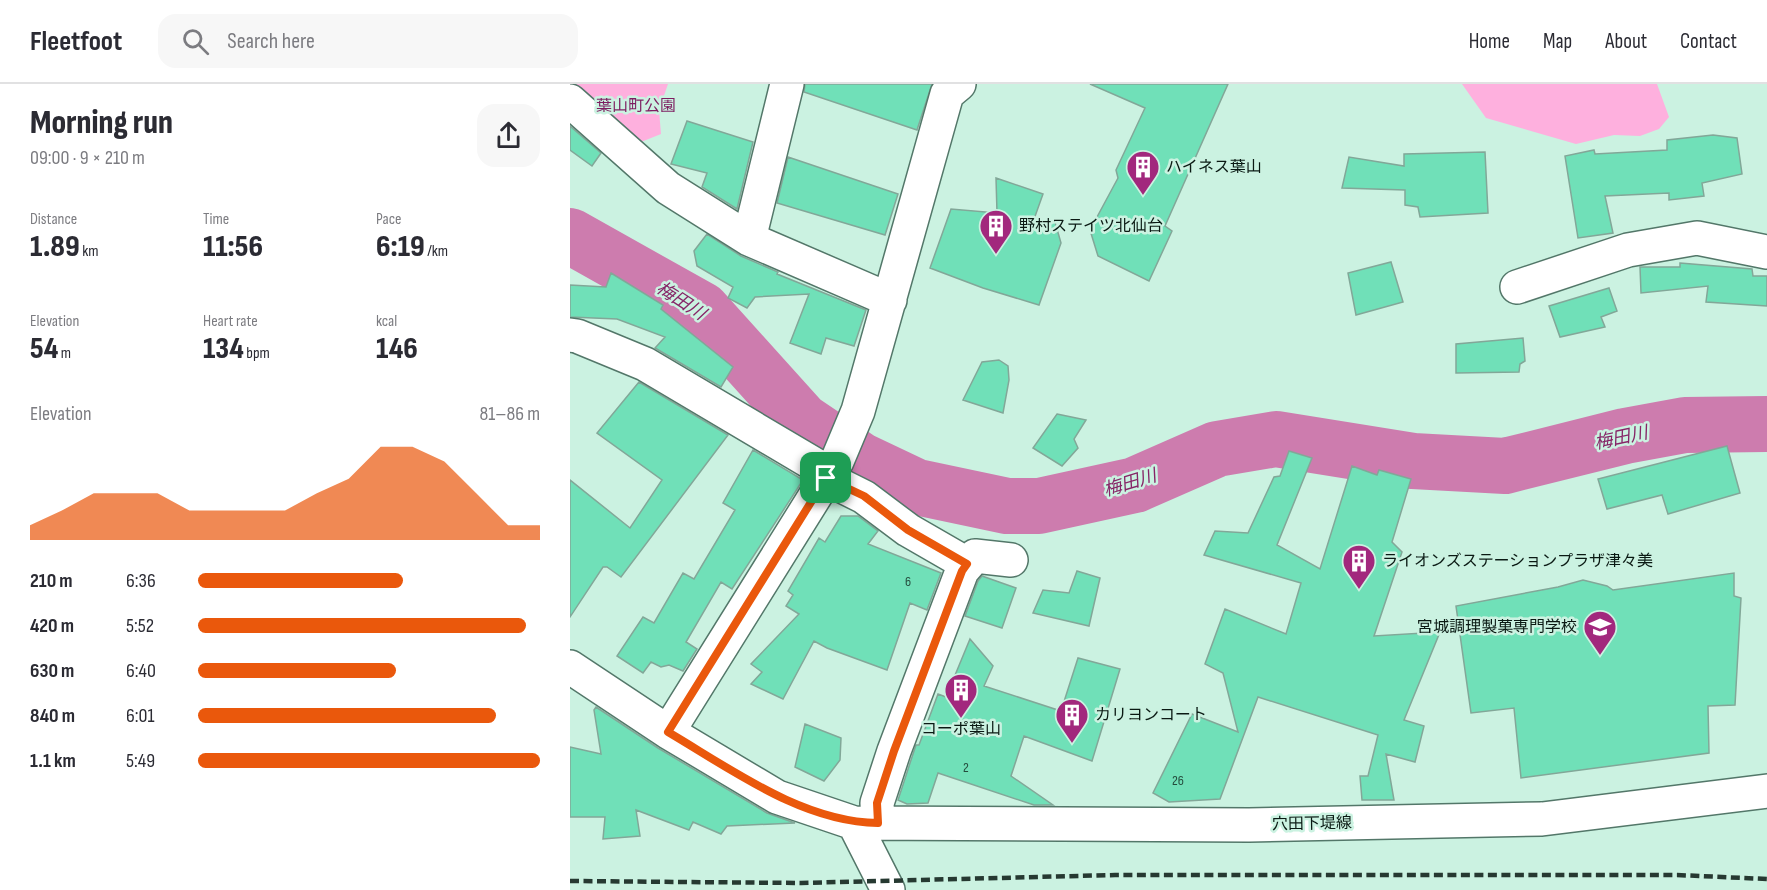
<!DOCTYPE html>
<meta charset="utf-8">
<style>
:root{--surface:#fff;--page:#f7f7f7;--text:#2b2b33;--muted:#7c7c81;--line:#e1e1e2;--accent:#ea580c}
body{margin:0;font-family:"Sofia Sans Condensed","Noto Sans JP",sans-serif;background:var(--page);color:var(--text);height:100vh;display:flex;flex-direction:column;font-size:22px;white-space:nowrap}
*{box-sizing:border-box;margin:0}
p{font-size:20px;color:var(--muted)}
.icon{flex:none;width:33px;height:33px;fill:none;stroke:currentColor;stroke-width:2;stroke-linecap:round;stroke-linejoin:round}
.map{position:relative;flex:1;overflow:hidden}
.side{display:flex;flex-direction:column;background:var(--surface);width:570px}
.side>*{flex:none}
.pin{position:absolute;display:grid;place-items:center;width:51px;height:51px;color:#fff;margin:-26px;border-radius:12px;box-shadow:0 3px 9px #0006}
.round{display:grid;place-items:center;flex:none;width:63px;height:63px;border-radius:18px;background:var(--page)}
.head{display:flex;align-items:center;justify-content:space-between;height:102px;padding:0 30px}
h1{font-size:33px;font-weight:800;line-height:45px}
.stats{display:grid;grid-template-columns:repeat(3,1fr);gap:9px;height:102px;padding:6px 30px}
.stats div{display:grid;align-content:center}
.stats b{font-size:30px;font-weight:800}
.stats small{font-size:16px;font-weight:400}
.stats p{font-size:16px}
.chart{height:168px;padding:12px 30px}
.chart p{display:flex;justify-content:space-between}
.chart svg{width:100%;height:108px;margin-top:6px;fill:var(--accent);opacity:.7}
ul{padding:0 30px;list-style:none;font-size:20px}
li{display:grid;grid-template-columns:96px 72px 1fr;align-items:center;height:45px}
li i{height:15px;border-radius:8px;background:var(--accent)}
header{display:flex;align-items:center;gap:36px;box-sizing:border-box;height:84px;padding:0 30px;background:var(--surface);border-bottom:2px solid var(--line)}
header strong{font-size:28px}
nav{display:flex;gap:33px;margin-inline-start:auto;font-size:21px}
.search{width:420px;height:54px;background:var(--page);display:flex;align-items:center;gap:15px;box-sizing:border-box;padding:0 21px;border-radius:18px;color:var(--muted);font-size:22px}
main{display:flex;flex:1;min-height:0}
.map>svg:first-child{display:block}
.green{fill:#feb0de}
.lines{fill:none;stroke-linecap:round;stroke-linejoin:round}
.river{stroke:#cd7cae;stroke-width:56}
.building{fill:#70e0b8;stroke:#82a798;stroke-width:1.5}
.minor-casing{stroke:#537769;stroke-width:36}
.minor{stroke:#fff;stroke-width:33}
.rail{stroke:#263931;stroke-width:4.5;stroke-dasharray:9 4.5;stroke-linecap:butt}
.route-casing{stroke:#fff;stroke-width:12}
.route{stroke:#ea580c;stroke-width:8}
.labels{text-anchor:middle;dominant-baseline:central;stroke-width:5;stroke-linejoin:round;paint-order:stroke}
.number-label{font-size:14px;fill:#244b3c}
.park-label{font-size:16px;fill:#7d1d60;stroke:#cbf2e1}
.poi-label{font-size:16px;fill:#0a1913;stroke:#cbf2e1;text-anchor:start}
.street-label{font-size:16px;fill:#0a1913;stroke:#cbf2e1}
.water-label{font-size:18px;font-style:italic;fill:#862567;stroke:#cbf2e1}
</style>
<header>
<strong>Fleetfoot</strong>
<div class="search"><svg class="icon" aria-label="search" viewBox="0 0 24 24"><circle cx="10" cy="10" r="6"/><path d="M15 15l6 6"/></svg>Search here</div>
<nav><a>Home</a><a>Map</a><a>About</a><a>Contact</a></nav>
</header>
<main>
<section class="side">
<div class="head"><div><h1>Morning run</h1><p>09:00 · 9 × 210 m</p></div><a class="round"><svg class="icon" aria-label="share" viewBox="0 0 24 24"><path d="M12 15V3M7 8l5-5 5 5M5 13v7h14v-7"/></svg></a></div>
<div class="stats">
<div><p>Distance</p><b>1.89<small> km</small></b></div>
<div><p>Time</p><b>11:56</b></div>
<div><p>Pace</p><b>6:19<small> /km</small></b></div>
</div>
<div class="stats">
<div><p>Elevation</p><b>54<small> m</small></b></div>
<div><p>Heart rate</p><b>134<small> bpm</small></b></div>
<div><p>kcal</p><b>146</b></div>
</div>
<div class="chart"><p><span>Elevation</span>81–86 m</p>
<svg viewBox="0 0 160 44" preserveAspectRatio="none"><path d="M0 44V38L10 32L20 25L30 25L40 25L50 32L60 32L70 32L80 32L90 25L100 19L110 6L120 6L130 12L140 25L150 38L160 38V44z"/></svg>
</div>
<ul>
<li><b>210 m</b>6:36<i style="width:60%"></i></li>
<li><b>420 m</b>5:52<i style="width:96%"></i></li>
<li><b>630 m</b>6:40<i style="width:58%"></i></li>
<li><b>840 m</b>6:01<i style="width:87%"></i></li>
<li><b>1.1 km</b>5:49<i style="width:100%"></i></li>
</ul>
</section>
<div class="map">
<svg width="1197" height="806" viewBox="0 0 1197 806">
<rect width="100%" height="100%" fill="#cbf2e1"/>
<path class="green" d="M 5,0 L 98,0 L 89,26 L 91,50 L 71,58 Z
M 892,0 L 1087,0 L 1099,33 L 1089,45 L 1070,52 L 1044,51 L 1006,60 L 916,34 Z"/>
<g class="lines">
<path class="river" d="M 0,152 L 132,226 L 232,337 L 290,376 L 347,403 L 437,422 L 469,422 L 565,401 L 647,365 L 706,355 L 843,377 L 935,382 L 1055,352 L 1115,341 L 1197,340"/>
</g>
<path class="building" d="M 235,0 L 362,0 L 347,46 L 234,8 Z
M 520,0 L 658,0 L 595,142 L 602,147 L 579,197 L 528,172 L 520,146 L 548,94 L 546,86 L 575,24 Z
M 117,37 L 183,58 L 167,125 L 132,103 L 137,89 L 101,80 Z
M 0,42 L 31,69 L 22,82 L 0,66 Z
M 1143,51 L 1167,54 L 1172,90 L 1132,99 L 1134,112 L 1099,116 L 1099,109 L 1035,112 L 1043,149 L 1008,154 L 995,72 L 1024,66 L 1025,70 L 1097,66 L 1097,56 Z
M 915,68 L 918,129 L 850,133 L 848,123 L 835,121 L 835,106 L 772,104 L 779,73 L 834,82 L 834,70 Z
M 218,73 L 328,110 L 315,151 L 207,119 Z
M 426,94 L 473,110 L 463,138 L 485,138 L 491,159 L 469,221 L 413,204 L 360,184 L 381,125 L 427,129 Z
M 137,150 L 171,172 L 208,188 L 207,190 L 296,226 L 284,262 L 256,254 L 251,270 L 220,259 L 239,210 L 185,213 L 177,224 L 158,214 L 163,203 L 127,182 L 124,167 Z
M 821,178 L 833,218 L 786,231 L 778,189 Z
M 1110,179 L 1182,185 L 1183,192 L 1197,192 L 1197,222 L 1136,218 L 1138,202 L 1071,209 L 1070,183 L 1110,183 Z
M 41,189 L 93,221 L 91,225 L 163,283 L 151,303 L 85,264 L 95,253 L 47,235 L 0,233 L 0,201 L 36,203 Z
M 1039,204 L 1047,227 L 1031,233 L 1035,243 L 990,253 L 979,222 Z
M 953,254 L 955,277 L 950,280 L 949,288 L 886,289 L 886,260 Z
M 429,276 L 438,282 L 439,296 L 433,329 L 393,316 L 412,278 Z
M 69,298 L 158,351 L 51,493 L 37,483 L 33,483 L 0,533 L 0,396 L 60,444 L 92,396 L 27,349 Z
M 487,330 L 516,336 L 504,355 L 508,364 L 492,382 L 463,364 Z
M 1157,362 L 1170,409 L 1098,430 L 1092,411 L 1037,425 L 1028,395 Z
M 183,366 L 233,396 L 162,505 L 151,498 L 116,558 L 127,565 L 113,587 L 99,581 L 91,583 L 81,578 L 73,589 L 47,572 L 73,533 L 84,539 L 113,489 L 124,495 L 165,426 L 153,419 Z
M 719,367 L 742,374 L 707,461 L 750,485 L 782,382 L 807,391 L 809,386 L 841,395 L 822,458 L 832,468 L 804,552 L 870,548 L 834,636 L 854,642 L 845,678 L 816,670 L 824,716 L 792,716 L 790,692 L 798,692 L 808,651 L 688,613 L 650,715 L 599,718 L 583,709 L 622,630 L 668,648 L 653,589 L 635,580 L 655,525 L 716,550 L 731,499 L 634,471 L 645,447 L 678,449 L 704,393 L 710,392 Z
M 271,432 L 288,432 L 308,447 L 298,460 L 371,489 L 357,526 L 340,519 L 317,586 L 257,564 L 244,557 L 213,615 L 181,600 L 192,588 L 181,580 L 229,530 L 216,522 L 223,511 L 218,507 L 249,454 L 255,458 Z
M 507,487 L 530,494 L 519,542 L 463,529 L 473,506 L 499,509 Z
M 1164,489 L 1164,512 L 1171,514 L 1165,621 L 1138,622 L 1139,669 L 951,694 L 944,624 L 901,629 L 886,522 L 988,503 L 1013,496 L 1037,502 L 1043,506 Z
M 412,492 L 446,504 L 432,544 L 395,532 L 408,497 Z
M 400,555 L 423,582 L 414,602 L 491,627 L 508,574 L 550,585 L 522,677 L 454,652 L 441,692 L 483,721 L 464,721 L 368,689 L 358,719 L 337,720 L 328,716 L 342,673 L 346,661 L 349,661 L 368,610 L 376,613 Z
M 26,623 L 88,664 L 197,729 L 225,739 L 157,742 L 151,750 L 123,738 L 119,746 L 66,726 L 70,752 L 33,755 L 35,733 L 0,733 L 0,663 L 31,670 L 24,626 Z
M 235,640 L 271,654 L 270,676 L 254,697 L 225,683 Z"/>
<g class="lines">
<defs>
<path id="minor" d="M 0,17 L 98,104 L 179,155 L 320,216
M 179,155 L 217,0
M 947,203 L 1058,166 L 1127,154 L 1197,168
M 0,251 L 7,252 L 75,280 L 259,389
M 256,394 L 294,413 L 338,446 L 397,480
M 0,583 L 98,648 L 207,713 L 284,739 L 679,741 L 972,735 L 1197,707
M 98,648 L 267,377 L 288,327 L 377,10 L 389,0
M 284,739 L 318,806
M 308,739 L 307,719 L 324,667 L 392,487 L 405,472 L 441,476"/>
</defs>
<use href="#minor" class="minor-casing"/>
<use href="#minor" class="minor"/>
<path class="rail" d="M 0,797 L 231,799 L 545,791 L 1107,791 L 1197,795"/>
</g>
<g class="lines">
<defs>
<path id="route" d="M 256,394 L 294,412 L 338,446 L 397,480 L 392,487 L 324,667 L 307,719 L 308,739 C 232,738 161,685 98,648 Z"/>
</defs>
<use href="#route" class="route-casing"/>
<use href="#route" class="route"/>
</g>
<defs>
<symbol id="building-pin" viewBox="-11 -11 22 30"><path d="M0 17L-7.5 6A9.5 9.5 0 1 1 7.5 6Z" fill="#a2287d" stroke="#cbf2e1"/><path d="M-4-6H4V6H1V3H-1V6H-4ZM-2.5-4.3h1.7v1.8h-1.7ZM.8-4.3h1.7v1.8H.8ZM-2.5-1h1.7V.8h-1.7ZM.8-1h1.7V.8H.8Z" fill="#fff"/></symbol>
<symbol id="school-pin" viewBox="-11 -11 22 30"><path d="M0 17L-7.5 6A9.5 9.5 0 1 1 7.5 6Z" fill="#a2287d" stroke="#cbf2e1"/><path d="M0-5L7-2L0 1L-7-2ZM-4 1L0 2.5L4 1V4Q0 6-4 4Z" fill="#fff"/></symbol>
</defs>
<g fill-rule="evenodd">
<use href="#building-pin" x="554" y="64" width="38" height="52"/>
<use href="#building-pin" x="407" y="123" width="38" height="52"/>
<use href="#building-pin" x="770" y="458" width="38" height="52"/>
<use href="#school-pin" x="1011" y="524" width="38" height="52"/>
<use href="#building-pin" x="372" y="587" width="38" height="52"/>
<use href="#building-pin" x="483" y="612" width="38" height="52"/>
</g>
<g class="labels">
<g class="number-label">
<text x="338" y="497">6</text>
<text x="396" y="683">2</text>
<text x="608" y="696">26</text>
</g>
<g class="park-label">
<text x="66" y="22">葉山町公園</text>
</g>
<g class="poi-label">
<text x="596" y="83">ハイネス葉山</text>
<text x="449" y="142">野村ステイツ北仙台</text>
<text x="812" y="477">ライオンズステーションプラザ津々美</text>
<text x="1007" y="543" text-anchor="end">宮城調理製菓専門学校</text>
<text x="525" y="631">カリヨンコート</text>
<text x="391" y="645" text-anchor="middle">コーポ葉山</text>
</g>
<g class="street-label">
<text transform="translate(742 740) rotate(-1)">穴田下堤線</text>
</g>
<g class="water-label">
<text transform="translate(111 217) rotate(33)">梅田川</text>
<text transform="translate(1051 354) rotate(-12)">梅田川</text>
<text transform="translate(560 399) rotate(-17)">梅田川</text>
</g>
</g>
</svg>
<div class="pin" style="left:256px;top:394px;background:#1e9e55"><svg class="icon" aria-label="arrive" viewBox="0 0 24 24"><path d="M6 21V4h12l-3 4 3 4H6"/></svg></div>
</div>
</main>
